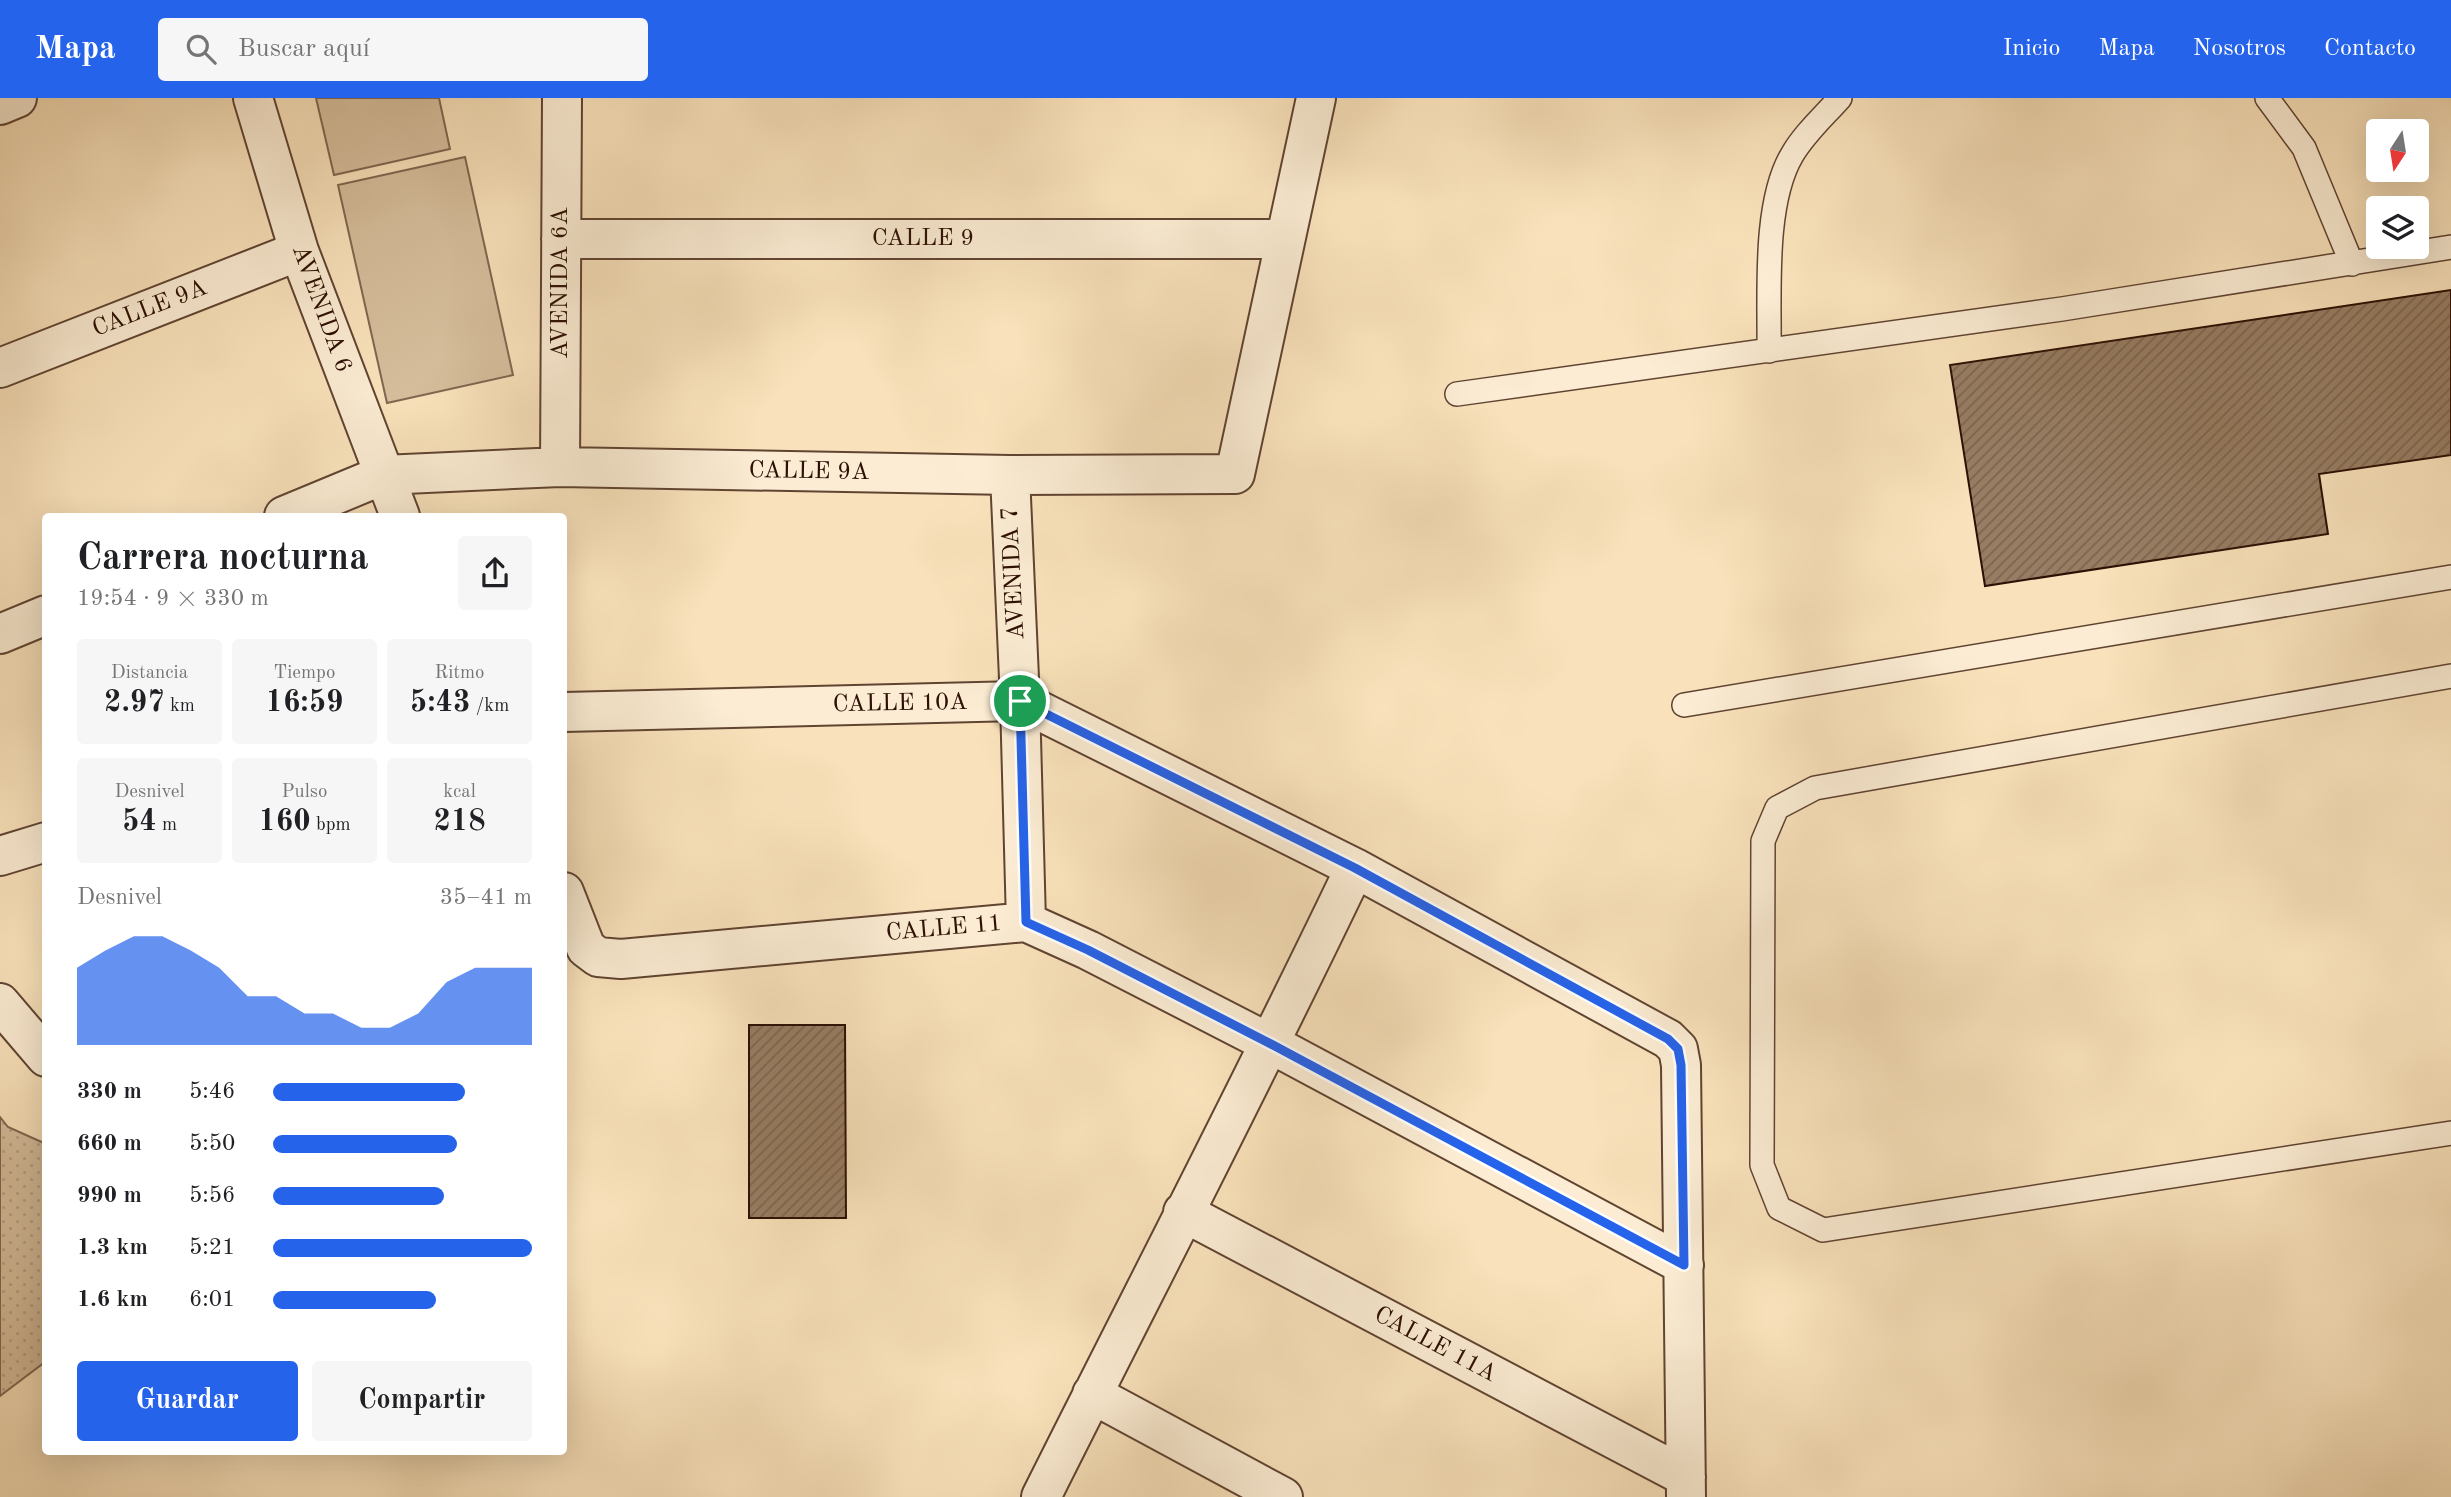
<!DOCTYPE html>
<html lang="es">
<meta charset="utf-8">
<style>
:root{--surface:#fff;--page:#f6f6f6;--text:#202124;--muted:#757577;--accent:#2563eb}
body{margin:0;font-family:"Old Standard TT",serif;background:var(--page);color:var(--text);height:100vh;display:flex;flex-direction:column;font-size:26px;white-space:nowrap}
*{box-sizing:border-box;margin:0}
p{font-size:23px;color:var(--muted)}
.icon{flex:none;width:38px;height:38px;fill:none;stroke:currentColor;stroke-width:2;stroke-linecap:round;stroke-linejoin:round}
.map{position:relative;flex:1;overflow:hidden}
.panel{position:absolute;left:42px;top:415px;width:525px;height:942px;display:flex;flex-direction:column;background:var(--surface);border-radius:7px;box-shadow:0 7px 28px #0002}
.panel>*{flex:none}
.needle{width:46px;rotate:192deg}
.controls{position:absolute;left:2366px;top:21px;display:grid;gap:14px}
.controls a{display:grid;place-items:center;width:63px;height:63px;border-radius:7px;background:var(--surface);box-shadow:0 7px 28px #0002;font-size:35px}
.pin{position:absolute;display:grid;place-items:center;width:60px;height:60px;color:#fff;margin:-30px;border:4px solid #fff;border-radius:50%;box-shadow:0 2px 7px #0007}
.round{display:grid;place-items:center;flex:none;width:74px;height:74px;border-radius:7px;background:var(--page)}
.summary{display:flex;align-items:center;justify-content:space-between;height:119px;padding:0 35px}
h1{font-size:38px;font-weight:800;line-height:52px}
.metrics{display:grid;grid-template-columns:repeat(3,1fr);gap:10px;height:119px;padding:7px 35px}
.metrics div{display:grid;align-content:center;border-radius:7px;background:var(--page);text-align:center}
.metrics b{font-size:30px;font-weight:800}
.metrics small{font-size:19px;font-weight:400}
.metrics p{font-size:19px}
.chart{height:196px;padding:14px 35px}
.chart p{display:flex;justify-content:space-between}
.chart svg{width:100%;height:126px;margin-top:7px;fill:var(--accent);opacity:.7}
.cta{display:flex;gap:14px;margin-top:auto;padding:14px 35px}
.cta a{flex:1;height:80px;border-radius:7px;background:var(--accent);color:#fff;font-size:28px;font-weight:800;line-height:80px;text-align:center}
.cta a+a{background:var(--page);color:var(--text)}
ul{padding:0 35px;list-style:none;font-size:23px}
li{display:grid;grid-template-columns:112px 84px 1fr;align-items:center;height:52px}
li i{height:18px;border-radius:9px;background:var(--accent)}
header{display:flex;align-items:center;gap:42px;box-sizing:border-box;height:98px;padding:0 35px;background:var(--accent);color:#fff}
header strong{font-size:33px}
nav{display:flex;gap:38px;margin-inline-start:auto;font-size:24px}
.search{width:490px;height:63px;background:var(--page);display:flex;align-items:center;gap:18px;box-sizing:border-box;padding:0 24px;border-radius:7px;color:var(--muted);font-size:26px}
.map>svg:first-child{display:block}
.park{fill:url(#park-dots);stroke:#826650;stroke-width:2}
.pitch{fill:#d6be9c;stroke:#826650;stroke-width:2}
.building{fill:url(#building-hatch);stroke:#2d0f04;stroke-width:2}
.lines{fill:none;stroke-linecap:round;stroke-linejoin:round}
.service-casing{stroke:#604432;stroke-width:26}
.minor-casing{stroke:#604432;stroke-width:42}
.service{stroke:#fbecd3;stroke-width:23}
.minor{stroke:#fbecd3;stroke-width:38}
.route-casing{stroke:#fff;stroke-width:14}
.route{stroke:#2563eb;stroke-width:9}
.labels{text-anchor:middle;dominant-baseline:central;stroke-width:5;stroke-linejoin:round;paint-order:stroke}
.street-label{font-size:24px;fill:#2d0f04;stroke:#fbecd3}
</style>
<header>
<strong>Mapa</strong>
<div class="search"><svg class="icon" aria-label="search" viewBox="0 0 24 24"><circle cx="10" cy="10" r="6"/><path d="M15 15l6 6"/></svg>Buscar aquí</div>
<nav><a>Inicio</a><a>Mapa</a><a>Nosotros</a><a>Contacto</a></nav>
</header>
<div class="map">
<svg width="2451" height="1399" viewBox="0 0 2451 1399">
<defs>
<pattern id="park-dots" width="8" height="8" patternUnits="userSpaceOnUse" patternTransform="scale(1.75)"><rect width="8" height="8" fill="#d6be9c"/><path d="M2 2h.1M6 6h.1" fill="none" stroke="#b8a285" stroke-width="1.8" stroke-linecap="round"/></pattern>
<pattern id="building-hatch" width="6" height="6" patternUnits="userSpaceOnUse" patternTransform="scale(1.75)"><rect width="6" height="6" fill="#977d63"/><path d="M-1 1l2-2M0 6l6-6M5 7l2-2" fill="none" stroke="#7c654f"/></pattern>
</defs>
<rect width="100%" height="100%" fill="#f9e2bb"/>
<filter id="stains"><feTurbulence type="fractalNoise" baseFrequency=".00286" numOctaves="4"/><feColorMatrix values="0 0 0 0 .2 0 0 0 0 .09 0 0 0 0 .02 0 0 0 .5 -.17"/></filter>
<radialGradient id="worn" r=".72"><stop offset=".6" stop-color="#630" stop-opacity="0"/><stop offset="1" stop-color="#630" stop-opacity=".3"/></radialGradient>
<path class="park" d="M 0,1019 L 8,1029 L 46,1046 L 45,1264 L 0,1298 Z"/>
<path class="pitch" d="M 316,0 L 439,0 L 450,51 L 334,77 Z
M 465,59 L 513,277 L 387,305 L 338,87 Z"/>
<path class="building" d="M 2451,192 L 2451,357 L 2319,376 L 2328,436 L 1985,488 L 1950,267 Z
M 749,927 L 845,927 L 846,1120 L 749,1120 Z"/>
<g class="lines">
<defs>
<path id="service" d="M 2267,0 L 2304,50 L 2352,166
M 1769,253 C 1770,197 1763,106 1792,57 C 1804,36 1824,18 1840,0
M 1457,296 L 2062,211 L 2451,149
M 2451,578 L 1815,690 L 1777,710 L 1763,743 L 1762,1067 L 1779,1110 L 1823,1132 L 2451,1035
M 1684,607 L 2451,479"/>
<path id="minor" d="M 253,0 L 299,153 L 400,418
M 0,7 L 17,0
M 561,141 L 1285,141
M 0,270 L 299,153
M 560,369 L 562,0
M 1010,377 L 1020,603 L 1026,824
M 284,418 L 383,377 L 560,369 L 1010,377 L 1235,376 L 1316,0
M 0,536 L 46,517
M 564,614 L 1020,603 L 1355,770 L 1668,941 L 1678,951 L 1681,967 L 1686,1399
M 0,758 L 46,744
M 564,794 L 586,850 L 598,859 L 621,861 L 1026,824 L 1088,852 L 1271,946 L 1684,1167
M 0,905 L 46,959
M 1183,1114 L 1686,1379
M 1092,1296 L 1283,1399
M 1041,1399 C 1146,1189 1254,982 1355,770"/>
</defs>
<use href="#service" class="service-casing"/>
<use href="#minor" class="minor-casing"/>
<use href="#service" class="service"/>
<use href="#minor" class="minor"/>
</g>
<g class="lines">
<defs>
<path id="route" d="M 1020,603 L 1355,770 L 1668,941 L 1678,951 L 1681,967 L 1684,1167 L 1271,946 L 1088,852 L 1026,824 Z"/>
</defs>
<use href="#route" class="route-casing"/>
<use href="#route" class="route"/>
</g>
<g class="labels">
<g class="street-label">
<text x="923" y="141">CALLE 9</text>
<text transform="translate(561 185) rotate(-90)">AVENIDA 6A</text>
<text transform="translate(150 211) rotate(-21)">CALLE 9A</text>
<text transform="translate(321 211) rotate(70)">AVENIDA 6</text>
<text transform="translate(809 374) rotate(1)">CALLE 9A</text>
<text transform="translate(1014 475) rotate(-93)">AVENIDA 7</text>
<text transform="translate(900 606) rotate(-1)">CALLE 10A</text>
<text transform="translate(944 831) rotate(-5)">CALLE 11</text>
<text transform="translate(1435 1247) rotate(28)">CALLE 11A</text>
</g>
</g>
<rect width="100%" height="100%" filter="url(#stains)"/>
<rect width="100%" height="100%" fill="url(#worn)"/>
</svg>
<div class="controls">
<a><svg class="needle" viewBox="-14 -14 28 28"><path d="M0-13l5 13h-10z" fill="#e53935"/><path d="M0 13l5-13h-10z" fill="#757577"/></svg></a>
<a><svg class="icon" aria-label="layers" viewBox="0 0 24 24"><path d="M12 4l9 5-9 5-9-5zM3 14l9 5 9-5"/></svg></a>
</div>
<div class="pin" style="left:1020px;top:603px;background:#1e9e55"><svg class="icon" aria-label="arrive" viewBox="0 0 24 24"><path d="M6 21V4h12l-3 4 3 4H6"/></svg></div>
<section class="panel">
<div class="summary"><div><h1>Carrera nocturna</h1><p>19:54 · 9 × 330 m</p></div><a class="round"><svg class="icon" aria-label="share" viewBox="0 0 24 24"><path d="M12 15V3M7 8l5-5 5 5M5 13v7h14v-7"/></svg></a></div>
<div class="metrics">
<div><p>Distancia</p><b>2.97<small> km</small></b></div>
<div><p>Tiempo</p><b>16:59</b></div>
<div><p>Ritmo</p><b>5:43<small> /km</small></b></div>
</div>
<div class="metrics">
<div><p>Desnivel</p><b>54<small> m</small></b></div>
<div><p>Pulso</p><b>160<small> bpm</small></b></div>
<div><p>kcal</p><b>218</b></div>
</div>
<div class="chart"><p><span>Desnivel</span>35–41 m</p>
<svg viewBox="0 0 160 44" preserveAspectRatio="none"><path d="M0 44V17L10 11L20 6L30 6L40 11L50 17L60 27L70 27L80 33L90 33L100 38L110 38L120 33L130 22L140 17L150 17L160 17V44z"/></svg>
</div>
<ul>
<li><b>330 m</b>5:46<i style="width:74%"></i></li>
<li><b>660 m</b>5:50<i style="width:71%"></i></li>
<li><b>990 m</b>5:56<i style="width:66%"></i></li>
<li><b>1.3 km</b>5:21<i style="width:100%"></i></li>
<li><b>1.6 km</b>6:01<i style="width:63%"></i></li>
</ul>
<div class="cta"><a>Guardar</a><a>Compartir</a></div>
</section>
</div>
